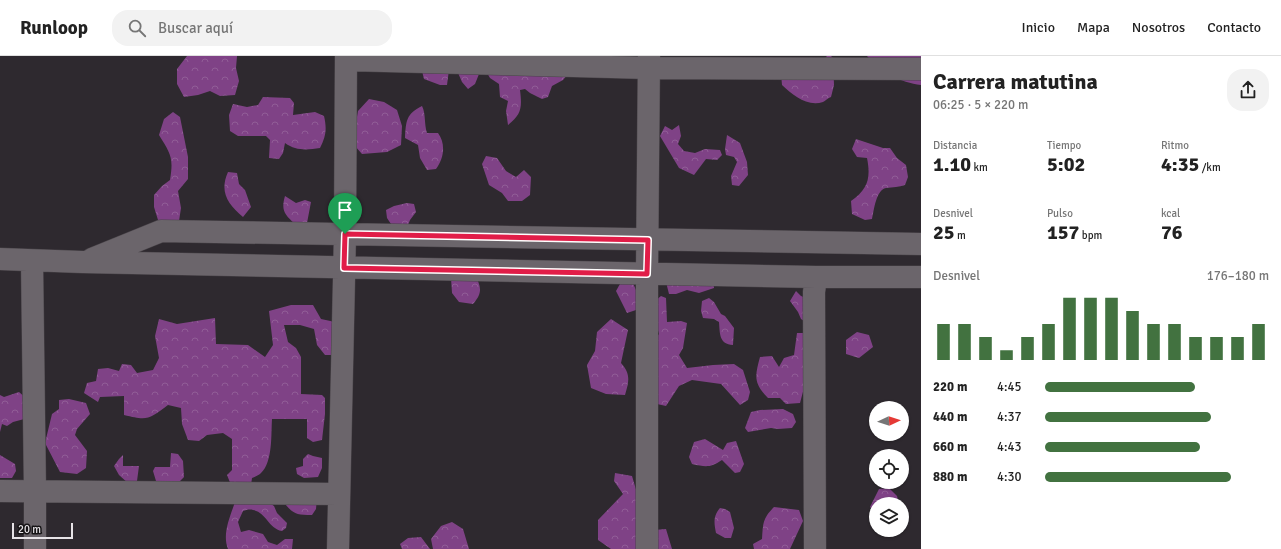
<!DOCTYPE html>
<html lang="es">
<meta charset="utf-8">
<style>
:root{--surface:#fff;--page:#f2f2f2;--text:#222;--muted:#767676;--line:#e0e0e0;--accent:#427240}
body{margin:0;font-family:Signika,sans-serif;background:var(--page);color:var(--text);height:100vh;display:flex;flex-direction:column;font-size:15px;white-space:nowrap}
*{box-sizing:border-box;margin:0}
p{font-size:13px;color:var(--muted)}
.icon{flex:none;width:22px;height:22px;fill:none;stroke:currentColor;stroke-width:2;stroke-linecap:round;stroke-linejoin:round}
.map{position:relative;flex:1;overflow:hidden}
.details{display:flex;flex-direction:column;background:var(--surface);width:360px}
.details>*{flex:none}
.needle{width:26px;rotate:86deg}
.buttons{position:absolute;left:869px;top:345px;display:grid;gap:8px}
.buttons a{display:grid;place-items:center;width:40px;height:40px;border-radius:50%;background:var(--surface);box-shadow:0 1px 3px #0004;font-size:20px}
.scale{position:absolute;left:12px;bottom:10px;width:61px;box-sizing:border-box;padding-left:4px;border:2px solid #e7e3e7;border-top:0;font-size:11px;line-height:14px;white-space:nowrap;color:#e7e3e7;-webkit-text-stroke:3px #151315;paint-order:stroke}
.pin{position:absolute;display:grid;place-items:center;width:34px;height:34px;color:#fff;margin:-41px -17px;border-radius:50% 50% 50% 0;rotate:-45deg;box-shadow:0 0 4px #0007}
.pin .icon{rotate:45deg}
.round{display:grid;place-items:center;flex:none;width:42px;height:42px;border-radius:16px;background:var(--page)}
.head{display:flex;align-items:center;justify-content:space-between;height:68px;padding:0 12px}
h1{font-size:22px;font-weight:700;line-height:30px}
.metrics{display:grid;grid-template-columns:repeat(3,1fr);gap:6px;height:68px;padding:4px 12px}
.metrics div{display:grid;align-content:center}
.metrics b{font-size:20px;font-weight:700}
.metrics small{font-size:11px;font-weight:400}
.metrics p{font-size:11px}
.chart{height:112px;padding:8px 12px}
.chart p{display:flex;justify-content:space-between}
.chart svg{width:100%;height:72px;margin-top:4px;stroke:var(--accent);stroke-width:6}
ul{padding:0 12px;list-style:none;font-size:13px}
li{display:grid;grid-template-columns:64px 48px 1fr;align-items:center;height:30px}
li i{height:10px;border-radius:5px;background:var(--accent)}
header{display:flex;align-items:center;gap:24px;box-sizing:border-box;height:56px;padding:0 20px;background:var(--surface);border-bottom:1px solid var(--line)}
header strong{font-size:19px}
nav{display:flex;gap:22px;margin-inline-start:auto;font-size:14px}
.search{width:280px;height:36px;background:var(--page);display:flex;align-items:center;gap:10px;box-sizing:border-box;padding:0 14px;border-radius:16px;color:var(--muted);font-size:15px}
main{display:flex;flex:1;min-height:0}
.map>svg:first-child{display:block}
.forest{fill:url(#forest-crowns)}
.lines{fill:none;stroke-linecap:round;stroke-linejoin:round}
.minor-casing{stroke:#494449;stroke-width:23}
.minor{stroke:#6b656b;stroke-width:22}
.route-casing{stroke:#fff;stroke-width:8}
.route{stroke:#e11d48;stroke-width:5}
</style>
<header>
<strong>Runloop</strong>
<div class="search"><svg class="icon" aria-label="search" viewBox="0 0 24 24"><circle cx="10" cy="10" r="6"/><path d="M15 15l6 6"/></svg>Buscar aquí</div>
<nav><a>Inicio</a><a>Mapa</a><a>Nosotros</a><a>Contacto</a></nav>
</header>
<main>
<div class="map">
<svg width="921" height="493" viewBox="0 0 921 493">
<defs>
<pattern id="forest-crowns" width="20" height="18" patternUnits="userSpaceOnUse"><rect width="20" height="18" fill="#7f4286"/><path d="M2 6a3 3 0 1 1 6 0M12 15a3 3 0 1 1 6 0" fill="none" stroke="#915d97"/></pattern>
</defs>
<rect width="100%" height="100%" fill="#2e292f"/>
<path class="forest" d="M 187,0 L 237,0 L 236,12 L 239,25 L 235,39 L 220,40 L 210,35 L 198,39 L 184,41 L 177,28 L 177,13 Z
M 827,0 L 831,0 L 833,2 L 834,29 L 831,41 C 828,42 825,45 823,46 C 807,51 793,39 782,29 L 781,18 L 814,24 L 821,22 L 824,3 Z
M 867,0 L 921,0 L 921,29 C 901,27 880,15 867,0 Z
M 450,6 L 447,29 L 440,29 L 424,23 L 420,7 Z
M 455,10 L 479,18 L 475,28 L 468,33 L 462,26 Z
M 483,10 L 568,18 L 563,24 L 552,30 L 548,41 L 542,43 L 530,37 L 525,33 L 520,34 C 522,51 522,58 508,69 L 506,55 L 508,45 L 500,41 L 499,28 L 490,22 Z
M 263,41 L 290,42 L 294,47 L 293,59 L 315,56 L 324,60 C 327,73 326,80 320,92 C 307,94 296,95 285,87 L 283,97 L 279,103 L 269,102 L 270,84 L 266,80 L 238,80 L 230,75 L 229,59 L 233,48 L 247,51 L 258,49 Z
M 369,43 L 384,46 L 397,54 L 402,70 L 401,89 L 387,96 L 362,98 L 355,90 L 355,72 L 358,55 Z
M 422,50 C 426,58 424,68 427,77 L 438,77 C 446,88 444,102 436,113 L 427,114 L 420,102 L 418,89 L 405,82 C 406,65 406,58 422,50 Z
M 173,56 L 180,61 L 188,101 L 188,123 L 178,135 L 181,152 L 179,165 L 169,168 L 158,164 L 154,151 L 154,139 L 162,130 L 170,124 C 174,101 170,97 159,79 L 164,63 Z
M 679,69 L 681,80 L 678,88 L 684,95 L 695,97 L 705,93 L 720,94 L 722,99 L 717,104 L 706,103 L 694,119 L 679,112 L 660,80 L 665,70 L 672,74 Z
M 727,79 L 740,87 L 747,106 L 748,119 L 739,130 L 732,129 L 731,120 L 737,106 L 734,101 L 726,99 L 725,93 Z
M 856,83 L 883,92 L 890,92 L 897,102 L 906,109 L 908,121 L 905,129 C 899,131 893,131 886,132 C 876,134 874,154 872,163 L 865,164 L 852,158 L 851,145 C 868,133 871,122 867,102 L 857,101 L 852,93 Z
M 486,100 L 497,102 L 506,115 L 516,121 L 524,114 L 531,121 L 530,139 L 522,145 L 508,145 L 502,137 L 489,129 L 482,108 Z
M 228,116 L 237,117 L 239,128 L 245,134 L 251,151 L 243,161 C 228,148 219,136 228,116 Z
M 285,140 L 296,147 L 305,144 L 311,146 L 307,167 L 295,168 C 284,158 281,154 285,140 Z
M 407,147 L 414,148 L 416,156 L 410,164 L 406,174 L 393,171 L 387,162 L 386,154 L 394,150 Z
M 474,214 C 479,230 485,234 473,248 L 459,246 L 452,237 L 451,222 Z
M 665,222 L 714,229 L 714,232 L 699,237 L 687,234 L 676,238 L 669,238 Z
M 632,225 L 636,234 L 642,238 L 636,254 L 627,257 L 616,235 L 620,228 Z
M 796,235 L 801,240 L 806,242 L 807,267 L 801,263 L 798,256 L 790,245 Z
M 661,240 L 666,242 L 667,266 L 681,265 L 687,267 L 683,292 L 679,299 L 687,312 L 713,309 L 734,308 L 743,314 L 750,336 L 748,344 L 740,349 L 721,328 L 692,324 L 679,330 L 666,350 L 657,348 L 653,286 L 659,278 L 656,267 L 655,245 Z
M 709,242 L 714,246 L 721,258 L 725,260 L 734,272 L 733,289 C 719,288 720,278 719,266 L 714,263 L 703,262 L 701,255 L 702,245 Z
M 291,249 L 313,249 L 321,263 L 335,266 L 335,299 L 325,299 L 317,289 L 314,273 L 300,269 L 284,269 L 288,286 L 296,292 L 301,301 L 301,338 L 322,339 L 325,342 L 325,358 L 322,384 L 313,386 L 307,382 L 307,363 L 272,363 C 271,378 273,406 261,417 C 259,419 255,421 252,422 L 251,429 L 231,429 L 227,419 L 232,414 L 232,383 L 223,377 L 207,379 L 199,385 L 188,384 L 182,368 L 181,352 L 168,349 C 149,363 148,365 124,359 L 124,340 L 100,341 L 98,346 L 84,337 L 87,327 L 96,325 L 98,313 L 108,312 L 119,315 L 122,308 L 131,309 L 137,317 L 153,314 L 159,302 L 155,280 L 159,263 L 177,268 L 215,262 L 216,288 L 248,289 L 265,301 L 273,289 L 269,255 Z
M 611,263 L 628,274 L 621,307 C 631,318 629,326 625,339 L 606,338 L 591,332 L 587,309 L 595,295 L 597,276 Z
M 857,276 L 869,279 L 873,291 L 859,302 L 846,298 L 846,284 Z
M 797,277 L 808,277 L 805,328 L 800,347 L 786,348 L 780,342 L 768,342 C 753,327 755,320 760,301 L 772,300 L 779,311 L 784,302 L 794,299 Z
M 19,336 L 29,345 L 28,362 L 13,366 L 7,370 L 2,368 L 0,376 L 0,339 L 4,341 Z
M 69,343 L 86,347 L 90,358 L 77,373 L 75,379 L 87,395 L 86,412 L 77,418 L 60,416 L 45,387 L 52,358 L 59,353 L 59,344 Z
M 783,353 L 793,358 L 796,366 L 792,372 L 778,373 L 771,372 L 748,376 L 745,372 L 751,356 L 760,354 Z
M 705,383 L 723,394 L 727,387 L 736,385 L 744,408 L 740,416 L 735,417 L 722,404 C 710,412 706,411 692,408 L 689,401 L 694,386 Z
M 171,397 L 178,398 L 183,405 L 184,421 L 177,428 L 165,428 L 156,425 L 153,415 L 155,411 L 170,411 Z
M 308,398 L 313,400 L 322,402 L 322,412 L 318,421 L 304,422 L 297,418 L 296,412 L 303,410 L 303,403 Z
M 0,399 L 15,408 L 16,415 L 12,422 L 0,422 Z
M 123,399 L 123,410 L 139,410 L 137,425 L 129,428 L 119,419 L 114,410 L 119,403 Z
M 615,417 L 632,420 L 640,447 L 654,474 L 666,473 L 672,493 L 611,493 L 598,484 L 598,464 L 623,438 L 614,425 Z
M 889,432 L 897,440 L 899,448 L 876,448 L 876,458 L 870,451 L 879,433 Z
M 260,441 L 274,450 L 277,457 L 287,467 L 286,472 L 282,475 C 268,472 266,456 253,454 C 250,453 246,454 243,455 L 238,466 L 241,476 L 249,474 L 263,478 L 268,486 L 277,489 L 285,483 L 293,483 L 292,493 L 228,493 C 222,478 230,461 235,446 Z
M 317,441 L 316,453 L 312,459 C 295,459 293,458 282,444 Z
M 774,451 L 799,454 L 803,465 L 790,493 L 754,493 L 753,488 L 762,483 C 763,467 763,462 774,451 Z
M 720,452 L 725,453 L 730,456 L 734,472 L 731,482 L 725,482 L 716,477 C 714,467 713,460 720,452 Z
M 452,466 L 463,473 L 469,493 L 433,493 L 431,483 L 441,470 Z
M 421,481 L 430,493 L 402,493 L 400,488 L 408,482 Z"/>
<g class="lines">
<defs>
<path id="minor" d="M 346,4 L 648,12 L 921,13
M 0,203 L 82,206 L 816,221 L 921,221
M 92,203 L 161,175 L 921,188
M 32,205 L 35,436 L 35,493
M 0,435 L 338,438
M 338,493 L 345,178 L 346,0
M 647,493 L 647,218 L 649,0
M 815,493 L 814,236 L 816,221"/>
</defs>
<use href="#minor" class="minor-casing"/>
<use href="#minor" class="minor"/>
</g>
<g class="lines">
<defs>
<path id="route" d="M 345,178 L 648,184 L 647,218 L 344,212 Z"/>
</defs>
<use href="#route" class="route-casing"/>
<use href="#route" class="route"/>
</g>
</svg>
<div class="buttons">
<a><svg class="needle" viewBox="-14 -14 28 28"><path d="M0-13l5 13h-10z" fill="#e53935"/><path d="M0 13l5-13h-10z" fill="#767676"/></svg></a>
<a><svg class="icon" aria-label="locate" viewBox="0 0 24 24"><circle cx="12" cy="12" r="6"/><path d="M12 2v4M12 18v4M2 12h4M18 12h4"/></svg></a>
<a><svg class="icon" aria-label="layers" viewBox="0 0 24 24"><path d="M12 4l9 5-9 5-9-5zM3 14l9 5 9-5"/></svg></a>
</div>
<div class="scale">20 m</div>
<div class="pin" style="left:345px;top:178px;background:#1e9e55"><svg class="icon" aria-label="arrive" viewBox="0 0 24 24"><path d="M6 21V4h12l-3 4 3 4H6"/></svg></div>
</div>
<section class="details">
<div class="head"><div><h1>Carrera matutina</h1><p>06:25 · 5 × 220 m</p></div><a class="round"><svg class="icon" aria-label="share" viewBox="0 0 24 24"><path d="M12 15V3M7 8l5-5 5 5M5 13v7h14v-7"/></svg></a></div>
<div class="metrics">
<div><p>Distancia</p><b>1.10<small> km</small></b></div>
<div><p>Tiempo</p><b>5:02</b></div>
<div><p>Ritmo</p><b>4:35<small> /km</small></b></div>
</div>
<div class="metrics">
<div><p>Desnivel</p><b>25<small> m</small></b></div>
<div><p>Pulso</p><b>157<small> bpm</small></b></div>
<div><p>kcal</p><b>76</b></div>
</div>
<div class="chart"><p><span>Desnivel</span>176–180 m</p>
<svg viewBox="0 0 160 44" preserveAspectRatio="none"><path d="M5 44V22M15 44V22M25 44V30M35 44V38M45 44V30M55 44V22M65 44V6M75 44V6M85 44V6M95 44V14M105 44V22M115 44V22M125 44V30M135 44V30M145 44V30M155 44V22"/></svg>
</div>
<ul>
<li><b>220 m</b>4:45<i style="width:67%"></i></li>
<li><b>440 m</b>4:37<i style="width:74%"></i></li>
<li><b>660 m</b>4:43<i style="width:69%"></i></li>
<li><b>880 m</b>4:30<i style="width:83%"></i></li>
</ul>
</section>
</main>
